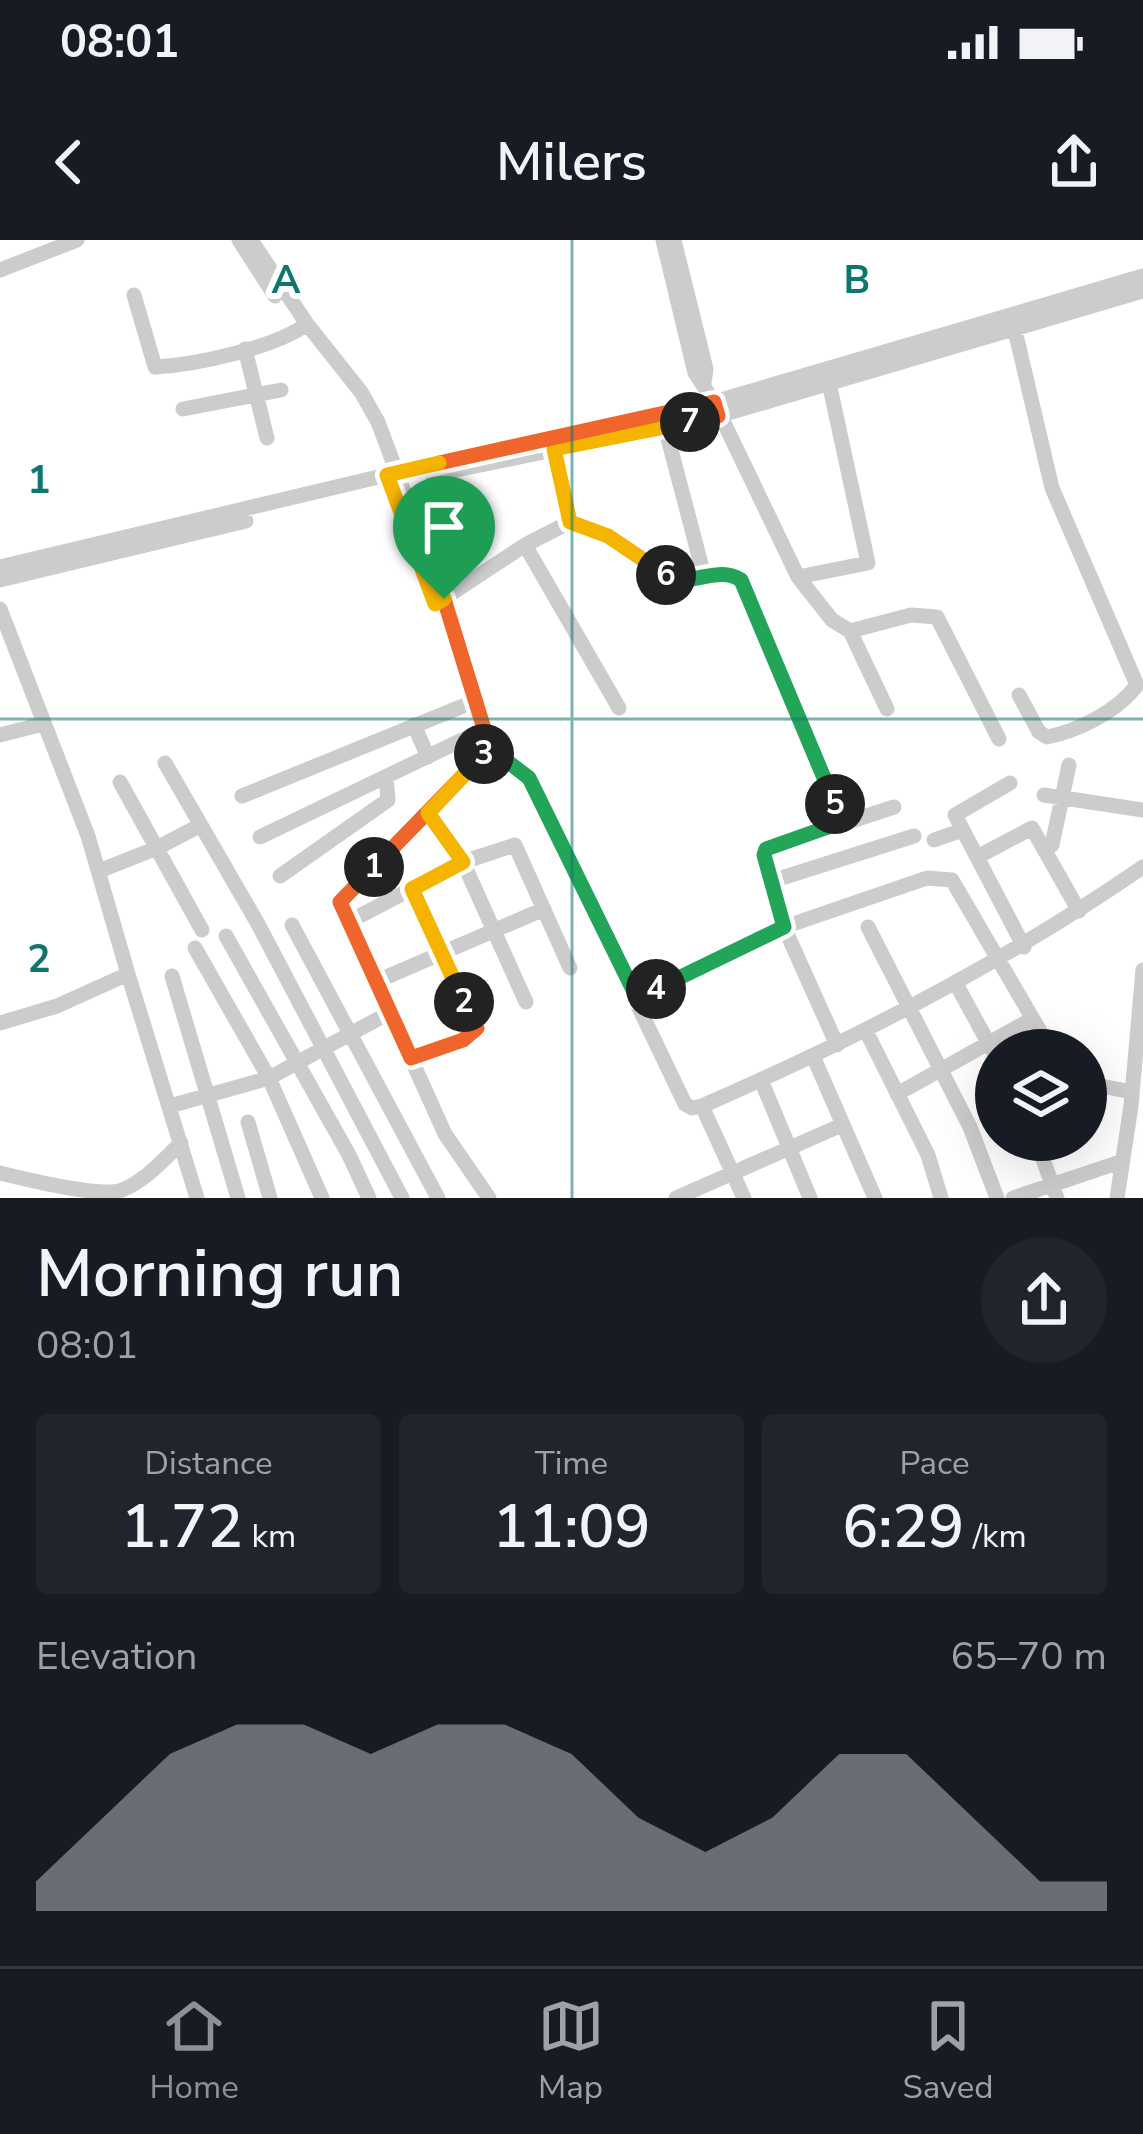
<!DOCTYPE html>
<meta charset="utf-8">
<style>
:root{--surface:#171b24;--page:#20242c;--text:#f1f3f6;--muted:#9ea1a6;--line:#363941;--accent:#8c9099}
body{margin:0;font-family:"Nunito Sans",sans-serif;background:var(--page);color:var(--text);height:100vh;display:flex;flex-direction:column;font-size:45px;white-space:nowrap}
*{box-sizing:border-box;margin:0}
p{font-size:39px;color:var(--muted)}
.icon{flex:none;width:66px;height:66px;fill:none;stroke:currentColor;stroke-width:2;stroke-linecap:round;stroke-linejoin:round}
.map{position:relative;height:958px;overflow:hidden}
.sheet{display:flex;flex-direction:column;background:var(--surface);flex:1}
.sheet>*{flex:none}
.buttons{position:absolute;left:975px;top:789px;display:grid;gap:24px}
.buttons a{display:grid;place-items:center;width:132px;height:132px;border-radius:50%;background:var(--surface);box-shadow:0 12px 48px #0002;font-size:60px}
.pin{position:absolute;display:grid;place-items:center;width:102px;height:102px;color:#fff;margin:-123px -51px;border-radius:50% 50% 50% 0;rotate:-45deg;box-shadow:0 0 12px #0007}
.pin .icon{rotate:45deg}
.km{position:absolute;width:60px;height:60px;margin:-30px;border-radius:50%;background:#222;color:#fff;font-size:33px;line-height:60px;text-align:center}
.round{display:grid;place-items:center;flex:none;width:126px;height:126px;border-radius:63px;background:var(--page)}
.head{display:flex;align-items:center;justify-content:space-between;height:204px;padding:0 36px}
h1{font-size:66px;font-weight:600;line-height:90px}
.figures{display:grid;grid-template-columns:repeat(3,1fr);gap:18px;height:204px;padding:12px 36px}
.figures div{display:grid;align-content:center;border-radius:12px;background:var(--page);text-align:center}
.figures b{font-size:60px;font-weight:600}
.figures small{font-size:33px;font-weight:400}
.figures p{font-size:33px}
.chart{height:336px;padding:24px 36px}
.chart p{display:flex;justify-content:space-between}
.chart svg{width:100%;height:216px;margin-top:12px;fill:var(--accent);opacity:.7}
.status{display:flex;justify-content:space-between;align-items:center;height:84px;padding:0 60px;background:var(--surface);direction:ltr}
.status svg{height:33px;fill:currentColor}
header{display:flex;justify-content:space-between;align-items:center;height:156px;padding:0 36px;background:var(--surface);font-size:54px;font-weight:600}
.tab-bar{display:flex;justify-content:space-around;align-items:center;height:168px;border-top:3px solid var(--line);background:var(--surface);font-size:33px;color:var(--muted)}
.tab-bar a{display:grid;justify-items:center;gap:6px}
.tab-bar .on{color:var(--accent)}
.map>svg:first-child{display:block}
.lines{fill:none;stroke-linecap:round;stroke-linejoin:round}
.minor{stroke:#ccc;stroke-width:15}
.split-1-casing{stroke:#fff;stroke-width:24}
.split-2-casing{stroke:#fff;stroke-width:24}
.split-3-casing{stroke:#fff;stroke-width:24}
.split-4-casing{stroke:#fff;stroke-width:24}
.split-5-casing{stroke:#fff;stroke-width:24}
.split-6-casing{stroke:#fff;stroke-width:24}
.split-7-casing{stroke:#fff;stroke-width:24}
.split-8-casing{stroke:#fff;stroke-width:24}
.split-9-casing{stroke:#fff;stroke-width:24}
.split-1{stroke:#f0652b;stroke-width:15}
.split-2{stroke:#f0652b;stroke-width:15}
.split-3{stroke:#f5b400;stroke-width:15}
.split-4{stroke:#22a559;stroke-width:15}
.split-5{stroke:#22a559;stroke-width:15}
.split-6{stroke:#22a559;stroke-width:15}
.split-7{stroke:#f5b400;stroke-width:15}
.split-8{stroke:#f0652b;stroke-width:15}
.split-9{stroke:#f5b400;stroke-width:15}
.grid{fill:none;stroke:#0f766e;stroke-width:3;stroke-opacity:0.55}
.grid-label{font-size:39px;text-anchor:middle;font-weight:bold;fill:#0f766e;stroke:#fff;stroke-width:12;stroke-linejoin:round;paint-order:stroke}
</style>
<div class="status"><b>08:01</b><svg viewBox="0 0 49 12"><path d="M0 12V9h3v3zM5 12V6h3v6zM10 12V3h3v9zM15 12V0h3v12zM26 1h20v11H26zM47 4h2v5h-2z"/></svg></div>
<header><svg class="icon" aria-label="back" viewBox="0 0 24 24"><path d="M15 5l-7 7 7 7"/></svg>Milers<svg class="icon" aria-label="share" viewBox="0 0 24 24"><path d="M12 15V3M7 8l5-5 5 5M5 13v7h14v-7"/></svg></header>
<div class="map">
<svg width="1143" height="958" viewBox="0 0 1143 958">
<rect width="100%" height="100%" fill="#fff"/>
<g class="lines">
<path class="minor" d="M 239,0 L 275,56
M 251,0 L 307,84 L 361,152 L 378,182 L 444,359 L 487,488 L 485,498 L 490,508 L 340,661 L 445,894 L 489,958
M 663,0 L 695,133 L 714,162 L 798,337 L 832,380 L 850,391 L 911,375 L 937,377 L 999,499
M 674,0 L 706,129 L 704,143
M 0,30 L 77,0
M 134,55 L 155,127 C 195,125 274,108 307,84
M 1013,82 L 1052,248 L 1137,445 C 1118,471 1078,491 1047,497 L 1039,492 L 1019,455
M 245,109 L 267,198
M 183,169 L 281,150
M 665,187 L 701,324
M 554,209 L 570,282
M 432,235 L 718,176 L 1143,51
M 525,305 L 619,468
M 0,327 L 395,233 L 714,162 L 1143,36
M 798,337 L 868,323 L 828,138
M 0,340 L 246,281
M 437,363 L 525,305 L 570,282 L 608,296 L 679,341 L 733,334 L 741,340 L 843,582
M 0,369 L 88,596 L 128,734 L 57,766 L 0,783
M 850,391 L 887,469
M 414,485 L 428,517
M 0,495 L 43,484
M 490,508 L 529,538 L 685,864 L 692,868 L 702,866 L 744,958
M 165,523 L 258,684 L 402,958
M 120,542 L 202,690
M 1010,543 L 955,575 L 1024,707
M 1044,555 L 1143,570
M 242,556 L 468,464
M 428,573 L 463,622 L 526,762
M 260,597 L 487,488
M 934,600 L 963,590
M 1052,605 L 1069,525
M 977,617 L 1032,588 L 1079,671
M 99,631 L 157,608 L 199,586
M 280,636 L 388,560 L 386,537
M 772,641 L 914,596
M 348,682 L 463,622 L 515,605 L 570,728
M 292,685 L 438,958
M 868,687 L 970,887 L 997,958
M 226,696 L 349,915 L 369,958
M 195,708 L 269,838 L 322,958
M 128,734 L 197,958
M 172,736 L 238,958
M 375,742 L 544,669
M 955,742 L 996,817
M 637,758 L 784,687 L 927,638 L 952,640 L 1051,810
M 866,791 L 928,915 L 941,958
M 837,805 L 784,687 L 764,615 L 766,609 L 894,567
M 813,816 L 875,958
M 411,818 L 463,800 L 477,788 L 412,649
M 761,840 L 810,958
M 1086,843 L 1132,852
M 897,854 L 1032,779
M 170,866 L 269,838 L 389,773
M 702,866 C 856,799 1004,723 1143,627
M 248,882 L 270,958
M 1036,900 L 1057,958
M 0,933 C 25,939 100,958 122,950 C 145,941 163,920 181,903
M 676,958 L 842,885
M 1013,958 L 1120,922
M 1117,958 L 1131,866 L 1143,730"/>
</g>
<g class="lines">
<defs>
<path id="split-1" d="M 374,627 L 490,508 L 444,359"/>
<path id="split-2" d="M 374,627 L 340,662 L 411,818 L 463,800 L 477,788 L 464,762"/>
<path id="split-3" d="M 464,762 L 412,649 L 463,622 L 428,573 L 484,514"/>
<path id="split-4" d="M 484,514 L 490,508 L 529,538 L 637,758 L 656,749"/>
<path id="split-5" d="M 656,749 L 784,687 L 764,615 L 766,609 L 842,582 L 835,564"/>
<path id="split-6" d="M 666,335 C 691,349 717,324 741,340 L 835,564"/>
<path id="split-7" d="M 666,335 L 608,296 L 570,282 L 554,209 L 690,182"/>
<path id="split-8" d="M 439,223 L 714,162 L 718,176 L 690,182"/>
<path id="split-9" d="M 439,223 L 387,235 L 435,364 L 444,359"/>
</defs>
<use href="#split-1" class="split-1-casing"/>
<use href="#split-2" class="split-2-casing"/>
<use href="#split-3" class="split-3-casing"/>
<use href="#split-4" class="split-4-casing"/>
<use href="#split-5" class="split-5-casing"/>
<use href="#split-6" class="split-6-casing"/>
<use href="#split-7" class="split-7-casing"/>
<use href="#split-8" class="split-8-casing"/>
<use href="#split-9" class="split-9-casing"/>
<use href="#split-1" class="split-1"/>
<use href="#split-2" class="split-2"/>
<use href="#split-3" class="split-3"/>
<use href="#split-4" class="split-4"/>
<use href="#split-5" class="split-5"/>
<use href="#split-6" class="split-6"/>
<use href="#split-7" class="split-7"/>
<use href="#split-8" class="split-8"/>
<use href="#split-9" class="split-9"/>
</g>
<path class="grid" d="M 572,0 L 572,958M 0,479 L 1143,479"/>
<g class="grid-label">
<text x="286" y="53">A</text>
<text x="857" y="53">B</text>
<text x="39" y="253">1</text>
<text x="39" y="732">2</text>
</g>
</svg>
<div class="buttons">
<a><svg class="icon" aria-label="layers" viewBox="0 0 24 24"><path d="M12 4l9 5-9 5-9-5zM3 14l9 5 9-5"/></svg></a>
</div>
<div class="pin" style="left:444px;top:359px;background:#1e9e55"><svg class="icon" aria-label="arrive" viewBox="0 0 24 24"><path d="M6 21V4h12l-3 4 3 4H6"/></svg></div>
<b class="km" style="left:374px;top:627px">1</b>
<b class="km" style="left:464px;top:762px">2</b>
<b class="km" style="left:484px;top:514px">3</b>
<b class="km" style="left:656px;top:749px">4</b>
<b class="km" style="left:835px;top:564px">5</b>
<b class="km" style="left:666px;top:335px">6</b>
<b class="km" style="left:690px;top:182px">7</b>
</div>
<section class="sheet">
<div class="head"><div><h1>Morning run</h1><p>08:01</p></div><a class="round"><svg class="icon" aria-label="share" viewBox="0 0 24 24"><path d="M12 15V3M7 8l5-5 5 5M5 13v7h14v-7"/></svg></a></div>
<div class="figures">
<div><p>Distance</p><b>1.72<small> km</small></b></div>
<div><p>Time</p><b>11:09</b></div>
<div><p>Pace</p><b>6:29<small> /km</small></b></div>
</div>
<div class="chart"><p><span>Elevation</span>65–70 m</p>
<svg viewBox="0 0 160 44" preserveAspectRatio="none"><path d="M0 44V38L10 25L20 12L30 6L40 6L50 12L60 6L70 6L80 12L90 25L100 32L110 25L120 12L130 12L140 25L150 38L160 38V44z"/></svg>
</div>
</section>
<nav class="tab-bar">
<a class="on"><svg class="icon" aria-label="home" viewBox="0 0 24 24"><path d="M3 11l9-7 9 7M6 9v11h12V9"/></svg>Home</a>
<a><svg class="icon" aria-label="map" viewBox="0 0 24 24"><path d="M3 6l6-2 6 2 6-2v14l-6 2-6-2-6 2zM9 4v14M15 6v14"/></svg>Map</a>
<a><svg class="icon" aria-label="saved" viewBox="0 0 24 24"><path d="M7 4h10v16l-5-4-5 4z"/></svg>Saved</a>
</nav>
